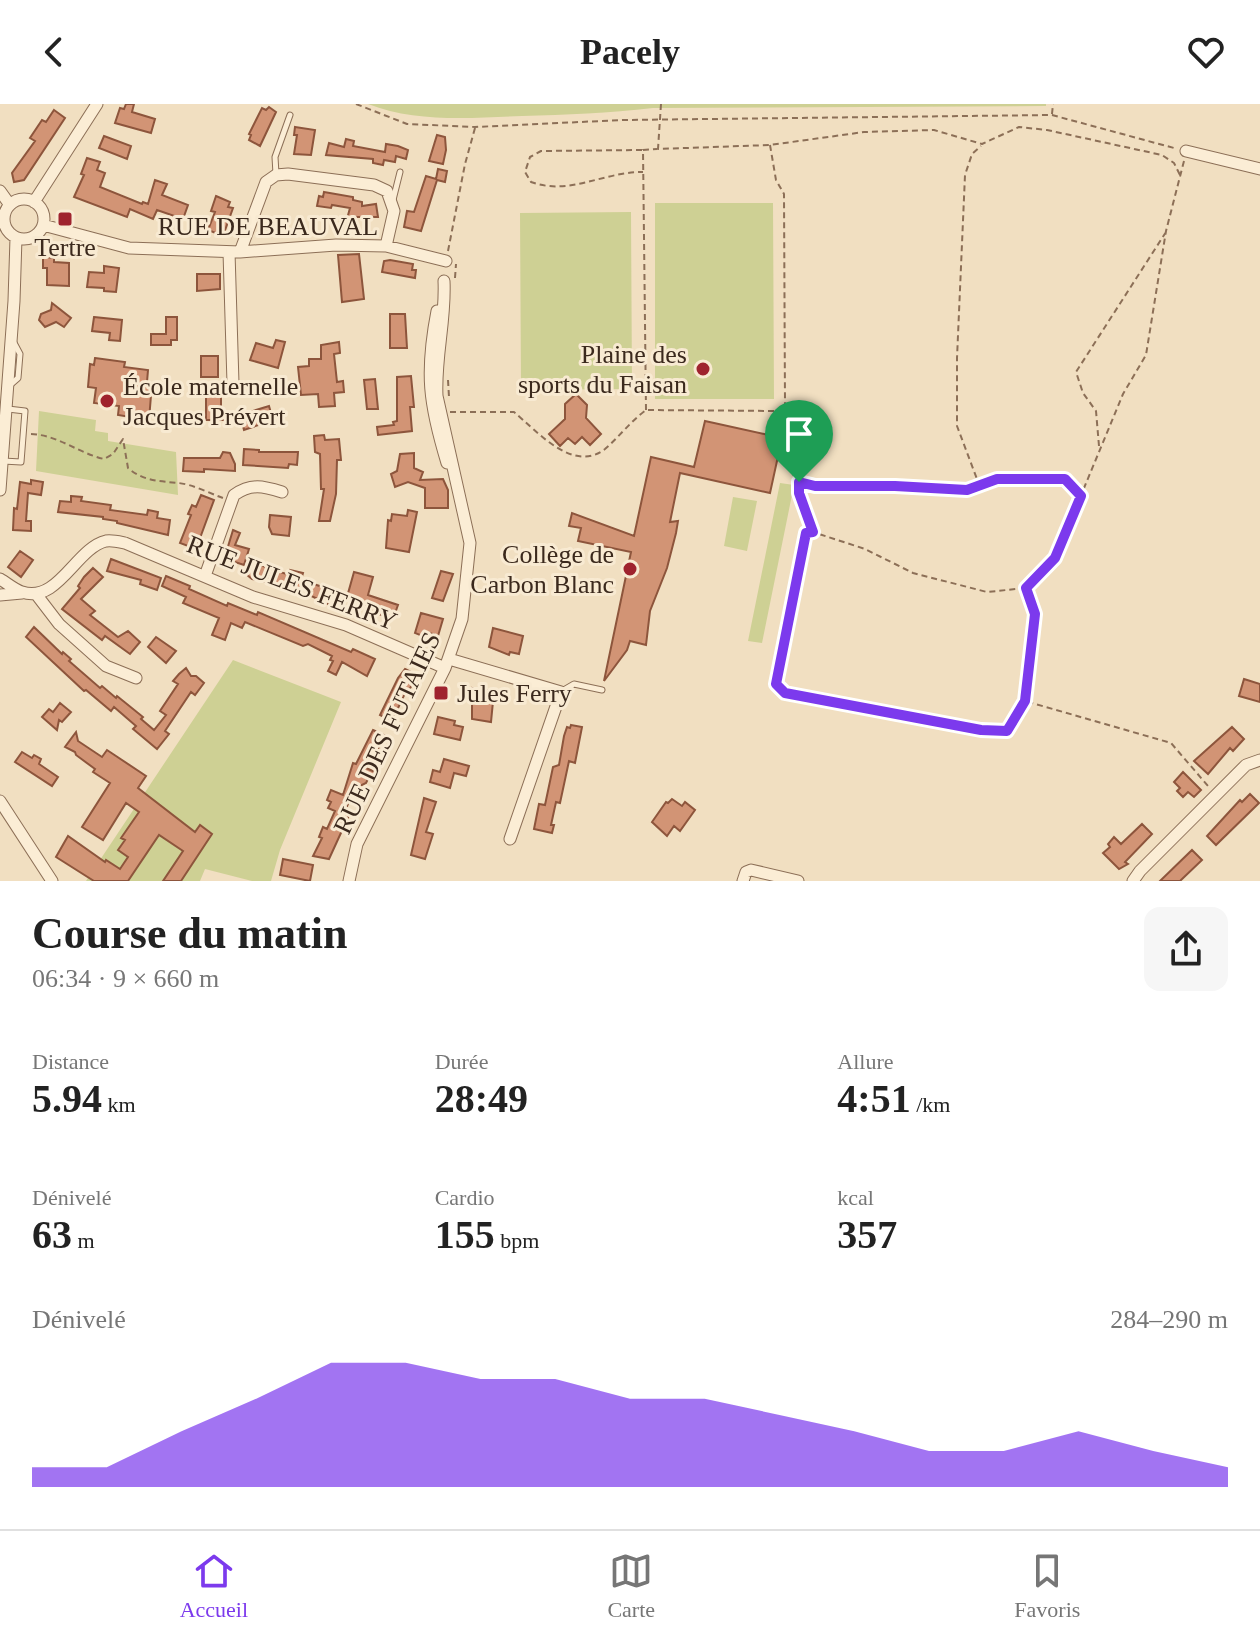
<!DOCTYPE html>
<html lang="fr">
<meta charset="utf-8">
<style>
:root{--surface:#fff;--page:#f6f6f6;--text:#222;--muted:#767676;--line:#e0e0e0;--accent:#7c3aed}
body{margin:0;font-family:Georgia,serif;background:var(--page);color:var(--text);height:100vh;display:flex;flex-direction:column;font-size:30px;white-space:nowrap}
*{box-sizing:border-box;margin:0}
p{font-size:26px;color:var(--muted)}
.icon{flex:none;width:44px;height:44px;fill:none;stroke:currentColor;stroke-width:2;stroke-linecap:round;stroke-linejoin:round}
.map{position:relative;height:777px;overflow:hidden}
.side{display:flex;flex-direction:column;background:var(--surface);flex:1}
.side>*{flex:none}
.pin{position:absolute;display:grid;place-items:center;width:68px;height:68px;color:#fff;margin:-82px -34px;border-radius:50% 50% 50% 0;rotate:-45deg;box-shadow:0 0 8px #0007}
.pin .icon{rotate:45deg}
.round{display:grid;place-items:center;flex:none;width:84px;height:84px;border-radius:16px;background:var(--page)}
.overview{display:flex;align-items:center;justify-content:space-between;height:136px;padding:0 32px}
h1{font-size:44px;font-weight:800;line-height:60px}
.stats{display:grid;grid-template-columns:repeat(3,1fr);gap:12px;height:136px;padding:8px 32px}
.stats div{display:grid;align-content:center}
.stats b{font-size:40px;font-weight:800}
.stats small{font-size:22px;font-weight:400}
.stats p{font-size:22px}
.chart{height:224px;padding:16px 32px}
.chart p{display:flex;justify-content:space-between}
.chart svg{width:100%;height:144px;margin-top:8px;fill:var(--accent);opacity:.7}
header{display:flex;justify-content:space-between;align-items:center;height:104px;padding:0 32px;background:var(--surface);font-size:36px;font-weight:800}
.dock{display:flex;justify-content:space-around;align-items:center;height:112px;border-top:2px solid var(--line);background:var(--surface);font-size:22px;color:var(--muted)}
.dock a{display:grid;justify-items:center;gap:4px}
.dock .on{color:var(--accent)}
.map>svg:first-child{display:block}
.green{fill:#ced094}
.building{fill:#d29475;stroke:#8d553c;stroke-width:2}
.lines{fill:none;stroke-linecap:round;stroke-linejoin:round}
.lane-casing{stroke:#8c6f57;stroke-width:7}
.street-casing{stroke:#8c6f57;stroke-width:13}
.path{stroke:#8c6f57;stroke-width:2;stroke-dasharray:6 4;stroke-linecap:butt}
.lane{stroke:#fbedd5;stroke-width:5}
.street{stroke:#fbedd5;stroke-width:11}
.route-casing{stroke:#fff;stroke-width:16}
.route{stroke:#7c3aed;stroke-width:10}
.poi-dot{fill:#9f232e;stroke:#f8ead2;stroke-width:3}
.labels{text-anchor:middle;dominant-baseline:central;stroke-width:6;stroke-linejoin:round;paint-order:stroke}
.street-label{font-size:26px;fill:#3b291d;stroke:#f8ead2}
.poi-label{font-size:26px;fill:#3b291d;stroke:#f8ead2;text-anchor:end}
</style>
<header><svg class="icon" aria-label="back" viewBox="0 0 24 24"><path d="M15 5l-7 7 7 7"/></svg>Pacely<svg class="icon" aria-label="heart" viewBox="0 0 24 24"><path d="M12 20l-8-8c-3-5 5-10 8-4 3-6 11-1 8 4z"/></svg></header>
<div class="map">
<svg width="1260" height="777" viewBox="0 0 1260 777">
<rect width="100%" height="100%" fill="#f1dfc1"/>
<path class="green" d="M 368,0 L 1046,0 L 1046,2 L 653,4 C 609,9 566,11 522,12 C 472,14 416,19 368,0 Z
M 655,99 L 773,99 L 774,295 L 655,295 Z
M 631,108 L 632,285 L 521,286 L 520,109 Z
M 39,307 L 96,316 L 95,327 L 108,329 L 108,337 L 176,348 L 178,391 L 36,367 Z
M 780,379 L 794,381 L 762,539 L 748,537 Z
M 733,393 L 757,397 L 747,447 L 724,442 Z
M 233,556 L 341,598 L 280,746 L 271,777 L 252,777 L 205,765 L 200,777 L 86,777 Z"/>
<path class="building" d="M 126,0 L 134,0 L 132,8 L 155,15 L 151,29 L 115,19 L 120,4 L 124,5 Z
M 269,3 L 276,8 L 260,42 L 249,36 L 251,31 L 249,30 L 262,4 L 266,6 Z
M 54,6 L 65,14 L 24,76 L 14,78 L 12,69 L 35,37 L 30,34 L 42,16 L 46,18 Z
M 295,23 L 315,26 L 311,51 L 294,50 L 297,31 L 294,31 Z
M 437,31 L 445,33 L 446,46 L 443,60 L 429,57 Z
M 104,32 L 131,42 L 127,55 L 99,44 Z
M 346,35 L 354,37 L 353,42 L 385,48 L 386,40 L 398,42 L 408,46 L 406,55 L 396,52 L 395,58 L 384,56 L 383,61 L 373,59 L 373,55 L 326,51 L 329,39 L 344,43 Z
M 87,54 L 100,58 L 97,66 L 105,69 L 100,83 L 142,100 L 143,98 L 148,100 L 155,76 L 167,80 L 162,91 L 188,101 L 183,115 L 157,106 L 153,115 L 130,105 L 127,113 L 74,93 L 84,71 L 81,70 Z
M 438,65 L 447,67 L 445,78 L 437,76 L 421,127 L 404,123 L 407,107 L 414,108 L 426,72 L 436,75 Z
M 324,88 L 353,93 L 353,96 L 362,98 L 362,102 L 376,100 L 378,113 L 356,113 L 355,116 L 347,115 L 350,104 L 332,101 L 331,104 L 317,102 L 319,92 L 323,93 Z
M 216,92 L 230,98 L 228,103 L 233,104 L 223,132 L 208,126 L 215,108 L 211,107 Z
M 359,150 L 364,195 L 342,198 L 338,151 Z
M 43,153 L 54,154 L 54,158 L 69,159 L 69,182 L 47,181 L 47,164 L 43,164 Z
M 390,156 L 413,160 L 412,166 L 416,166 L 415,174 L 382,168 L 384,157 Z
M 104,162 L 119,164 L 116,188 L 104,187 L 104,184 L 87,183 L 89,168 L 104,169 Z
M 197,170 L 220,170 L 220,185 L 197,187 Z
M 52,199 L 71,214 L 64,223 L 56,218 L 45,223 L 39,216 L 41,210 L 51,206 Z
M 390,210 L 405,210 L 407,244 L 390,244 Z
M 94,213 L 122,216 L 120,237 L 109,236 L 110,229 L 92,227 Z
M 166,213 L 177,213 L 177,236 L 171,236 L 171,241 L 151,241 L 151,230 L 166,230 Z
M 276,236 L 285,238 L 278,264 L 250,256 L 256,239 L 273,244 Z
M 339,238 L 340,249 L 334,250 L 337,278 L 343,277 L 344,288 L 334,289 L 335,302 L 319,303 L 318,290 L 301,291 L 298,263 L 309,262 L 309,255 L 321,255 L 321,241 Z
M 201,252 L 218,252 L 218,273 L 201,273 Z
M 95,254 L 125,258 L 124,263 L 148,266 L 147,278 L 152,279 L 149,316 L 118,311 L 119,302 L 94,299 L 96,284 L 88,283 L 90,260 L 94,261 Z
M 411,272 L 414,303 L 410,303 L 412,327 L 378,331 L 377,323 L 394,321 L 393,318 L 397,317 L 397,273 Z
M 375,275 L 378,305 L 367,305 L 364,276 Z
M 576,290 L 587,301 L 586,314 L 601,330 L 590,341 L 582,333 L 575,340 L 568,334 L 560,342 L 549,330 L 565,315 L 565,300 Z
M 206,292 L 221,292 L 221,307 L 226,307 L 226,316 L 206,316 Z
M 269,302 L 273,316 L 244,326 L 240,311 Z
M 705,317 L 782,334 L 770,389 L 680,369 L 670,418 L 678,417 L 676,429 L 667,464 L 650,507 L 646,541 L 630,537 L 627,546 L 604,577 L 631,448 L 578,437 L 581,424 L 569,422 L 572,409 L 634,432 L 651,353 L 694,363 Z
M 324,331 L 325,336 L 339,335 L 341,356 L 337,356 L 336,390 L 330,417 L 319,417 L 324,385 L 321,385 L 320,350 L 315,348 L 314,332 Z
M 244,345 L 259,346 L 259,348 L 298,348 L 297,361 L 289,360 L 288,364 L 243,361 Z
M 223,348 L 230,349 L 235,360 L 235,367 L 204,365 L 204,368 L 183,367 L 184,354 L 220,354 Z
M 414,349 L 414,364 L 423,368 L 420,376 L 443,375 L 448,386 L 448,404 L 425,404 L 425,384 L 408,378 L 395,383 L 391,370 L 397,367 L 400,350 Z
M 31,376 L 43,378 L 41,391 L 28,389 L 26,417 L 31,417 L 31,427 L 13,426 L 14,404 L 17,405 L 20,378 L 31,380 Z
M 201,391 L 214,396 L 196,445 L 180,439 L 191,411 L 188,410 L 192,401 L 196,403 Z
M 71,392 L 82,393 L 81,397 L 111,401 L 110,406 L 147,411 L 148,406 L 158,408 L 157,414 L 170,416 L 168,431 L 117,419 L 117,417 L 103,415 L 103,413 L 58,408 L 60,397 L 71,398 Z
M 408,406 L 417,408 L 409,448 L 386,444 L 388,416 L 391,417 L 392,410 L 407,412 Z
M 270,411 L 291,413 L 289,432 L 272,430 L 269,423 Z
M 233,426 L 240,429 L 235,441 L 249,445 L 244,461 L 229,456 L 228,461 L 223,459 Z
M 20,447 L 33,456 L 21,473 L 8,463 Z
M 111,455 L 161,474 L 157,486 L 140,480 L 141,476 L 107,467 Z
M 251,458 L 289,471 L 290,466 L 303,469 L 301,476 L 332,486 L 328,500 L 307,490 L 308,486 L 252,475 L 247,471 Z
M 93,464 L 103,473 L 81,495 L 95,507 L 90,511 L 118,533 L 128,527 L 140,538 L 130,550 L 105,532 L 102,536 L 62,505 L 80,484 L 78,482 L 84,473 Z
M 441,467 L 453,470 L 443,497 L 432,494 Z
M 354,468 L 373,473 L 368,491 L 398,501 L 393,515 L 370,507 L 372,503 L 347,493 Z
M 166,472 L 190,482 L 189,485 L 227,502 L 228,499 L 257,511 L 258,508 L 351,548 L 353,545 L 375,555 L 367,572 L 342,558 L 336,571 L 328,567 L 333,557 L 330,556 L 332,552 L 308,540 L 303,542 L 245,518 L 242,524 L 231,519 L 225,536 L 212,531 L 219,514 L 183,499 L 186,493 L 162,482 Z
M 421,509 L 443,515 L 438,532 L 427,528 L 425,533 L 415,529 Z
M 34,523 L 62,550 L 63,548 L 71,555 L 69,557 L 100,584 L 102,582 L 116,594 L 117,592 L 143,613 L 141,615 L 154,626 L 166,611 L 160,607 L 178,580 L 173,577 L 179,570 L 186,564 L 191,572 L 196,572 L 204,579 L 195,591 L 191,588 L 165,627 L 169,630 L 157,645 L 133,625 L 136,622 L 114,603 L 111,607 L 86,586 L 84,587 L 26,533 Z
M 493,524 L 523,532 L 519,550 L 510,548 L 509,551 L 489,543 Z
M 156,533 L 176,547 L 166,559 L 148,543 Z
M 405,565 L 421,573 L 417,581 L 413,579 L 408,588 L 406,587 L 392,617 L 380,611 L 398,574 Z
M 1244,575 L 1260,580 L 1260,598 L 1239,592 Z
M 472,584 L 494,587 L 491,618 L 472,615 Z
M 60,599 L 71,608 L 62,618 L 59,616 L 57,626 L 42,613 L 49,605 L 53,608 Z
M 438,613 L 455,617 L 454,621 L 463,623 L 460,636 L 434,630 Z
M 571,621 L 582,623 L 575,659 L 569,657 L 560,699 L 556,698 L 551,721 L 554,721 L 552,729 L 534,725 L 539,700 L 545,701 L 553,663 L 559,661 L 564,632 L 567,623 L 570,624 Z
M 1232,623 L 1244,635 L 1233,647 L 1230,644 L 1208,670 L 1194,657 Z
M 373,626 L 386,632 L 366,664 L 375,668 L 372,674 L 369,673 L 366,679 L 358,683 L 355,682 L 346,705 L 351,707 L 329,755 L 313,752 L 322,734 L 319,733 L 323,723 L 327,725 L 335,707 L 328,704 L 331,698 L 327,696 L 331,686 L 343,691 L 353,659 L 356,660 Z
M 76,628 L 78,637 L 102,653 L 107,646 L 146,672 L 138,684 L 195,728 L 200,721 L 212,730 L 181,777 L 163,777 L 183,747 L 159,731 L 128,777 L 94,777 L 56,753 L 68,732 L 105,758 L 106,756 L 120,765 L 128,753 L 118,746 L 125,736 L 121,734 L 139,708 L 126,699 L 103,736 L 82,723 L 110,679 L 93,668 L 95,665 L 76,651 L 75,648 L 65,643 Z
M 22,648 L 32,654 L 34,651 L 41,655 L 39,660 L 58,673 L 52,682 L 15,658 Z
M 444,655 L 469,662 L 466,672 L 454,669 L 450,684 L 430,678 L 433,666 L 440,668 Z
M 1183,668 L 1201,686 L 1194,693 L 1188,688 L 1183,693 L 1177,687 L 1180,684 L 1174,678 Z
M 1250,690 L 1259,699 L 1216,741 L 1207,732 L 1240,696 L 1242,698 Z
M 424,694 L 436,698 L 426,728 L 433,730 L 425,755 L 411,751 Z
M 672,695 L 682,702 L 685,698 L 695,706 L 680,727 L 674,722 L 667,732 L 652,718 L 666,698 L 668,699 Z
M 1142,720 L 1152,730 L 1125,758 L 1128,760 L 1119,765 L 1103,749 L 1110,743 L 1108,740 L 1114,733 L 1121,740 Z
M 1192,746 L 1202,756 L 1180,777 L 1160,777 Z
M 283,755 L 313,761 L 310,777 L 280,771 Z"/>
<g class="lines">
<defs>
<path id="lane" d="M 276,70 L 275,53 L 290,11
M 393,96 L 400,68
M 10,281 L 18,274 L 20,250 L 13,237
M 3,357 L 21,358 L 25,307 L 8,305
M 562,587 L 574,580 L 602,586"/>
<path id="street" d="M 1186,47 L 1260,65
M 0,87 L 10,101
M4 115a20 20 0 1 1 40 0a20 20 0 1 1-40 0Z
M 34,98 L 97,0
M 43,121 L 129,144 L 240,148 L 336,141 L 386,142 L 446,157
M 229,148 L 233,279
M 240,148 L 266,78 L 276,71 L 288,70 L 374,81 L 387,87 L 394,107 L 386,142
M 437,207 C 425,269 429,300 447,359
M 0,386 L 14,197 L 16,134
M 205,472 L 234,391 C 251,379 263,382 282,388
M 0,475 C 7,479 15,486 22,488 C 58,500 76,444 106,437 C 112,436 120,438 125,439 L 253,493 L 346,521 L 445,564
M 36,490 L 59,520 L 106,562 L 136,574
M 0,491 L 22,489
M 449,555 L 561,588 L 510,735
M 0,697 L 52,777
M 349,777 L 357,740 L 445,564 L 462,515 L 470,439 L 437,292 C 435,253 446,216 444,177
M 743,777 L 746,768 L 751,766 L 798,777
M 1133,777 L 1140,767 L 1246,661 L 1260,656"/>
</defs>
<use href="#lane" class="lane-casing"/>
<use href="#street" class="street-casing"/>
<path class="path" d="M 356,0 L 407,20 L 475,23 L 622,16 L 1052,11 L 1174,44
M 661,0 L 658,45 L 770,41 L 864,28 L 934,26 L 982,40 L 1019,23 L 1047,26 L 1162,51 L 1174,59 L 1180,71
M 1052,10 L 1053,0
M 770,41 L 776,76 L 784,90 L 785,300 L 779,306
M 642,46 L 541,47 L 530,53 L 525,68 L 531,78 C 570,92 602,68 643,68
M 1184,57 L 1166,127 L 1146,251 L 1123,290 L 1055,454 L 1026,484 L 1035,510 L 1025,597 L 1171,639 L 1208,682
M 448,147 L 465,60 L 475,24
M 455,174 L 456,160
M 448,276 L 449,293
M 646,306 L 643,46 L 657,45
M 450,308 L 514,308 C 537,327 573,370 605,345 C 619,333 630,318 646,306 L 778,307
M 779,308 C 794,326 778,353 797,376
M 31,330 C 58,331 78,349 104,355 L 113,350 L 123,335 L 128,364 C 143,377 159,377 178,379 C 192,380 209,389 223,394
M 1099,342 L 1096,307 L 1083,289 L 1076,268 L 1166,128
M 980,383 L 957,322 L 957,254 L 965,71 L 972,50 L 981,42
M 812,426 L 799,389 L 799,378 L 815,382 L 895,382 L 967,386 L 997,375 L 1065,375 L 1080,391
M 1024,598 L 1007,627 L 981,626 L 785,589 L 776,580 L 806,429 L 813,428 L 865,445 L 913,469 L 987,488 L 1026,484"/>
<use href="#lane" class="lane"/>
<use href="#street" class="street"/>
</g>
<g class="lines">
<defs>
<path id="route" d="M 997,375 L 1065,375 L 1081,392 L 1055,454 L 1026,484 L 1035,510 L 1025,597 L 1007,627 L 981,626 L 785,589 L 776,580 L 806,429 L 813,428 L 799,389 L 799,378 L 815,382 L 895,382 L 967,386 Z"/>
</defs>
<use href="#route" class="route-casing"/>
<use href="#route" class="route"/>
</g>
<g class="poi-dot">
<rect x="57" y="107" width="16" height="16" rx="4"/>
<circle cx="703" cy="265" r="8"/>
<circle cx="107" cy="297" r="8"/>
<circle cx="630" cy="465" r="8"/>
<rect x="433" y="581" width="16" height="16" rx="4"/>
</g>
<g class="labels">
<g class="street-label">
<text x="268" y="122">RUE DE BEAUVAL</text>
<text transform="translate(292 479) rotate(21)">RUE JULES FERRY</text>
<text transform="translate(387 629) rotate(-65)">RUE DES FUTAIES</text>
</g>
<g class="poi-label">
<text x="65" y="143" text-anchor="middle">Tertre</text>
<text x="687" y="250">Plaine des<tspan x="687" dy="30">sports du Faisan</tspan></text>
<text x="123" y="282" text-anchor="start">École maternelle<tspan x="123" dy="30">Jacques Prévert</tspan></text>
<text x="614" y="450">Collège de<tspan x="614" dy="30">Carbon Blanc</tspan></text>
<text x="457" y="589" text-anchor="start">Jules Ferry</text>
</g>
</g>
</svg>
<div class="pin" style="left:799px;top:378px;background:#1e9e55"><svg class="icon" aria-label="arrive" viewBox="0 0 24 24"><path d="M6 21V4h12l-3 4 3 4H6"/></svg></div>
</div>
<section class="side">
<div class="overview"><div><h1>Course du matin</h1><p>06:34 · 9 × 660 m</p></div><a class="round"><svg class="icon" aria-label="share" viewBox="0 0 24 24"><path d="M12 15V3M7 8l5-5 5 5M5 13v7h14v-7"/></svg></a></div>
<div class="stats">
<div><p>Distance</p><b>5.94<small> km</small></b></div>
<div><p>Durée</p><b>28:49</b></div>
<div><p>Allure</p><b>4:51<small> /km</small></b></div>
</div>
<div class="stats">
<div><p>Dénivelé</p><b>63<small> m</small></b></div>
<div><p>Cardio</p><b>155<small> bpm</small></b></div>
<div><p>kcal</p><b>357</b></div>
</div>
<div class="chart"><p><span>Dénivelé</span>284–290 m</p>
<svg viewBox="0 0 160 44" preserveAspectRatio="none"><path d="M0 44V38L10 38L20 27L30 17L40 6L50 6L60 11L70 11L80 17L90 17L100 22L110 27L120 33L130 33L140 27L150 33L160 38V44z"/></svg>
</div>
</section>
<nav class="dock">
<a class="on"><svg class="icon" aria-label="home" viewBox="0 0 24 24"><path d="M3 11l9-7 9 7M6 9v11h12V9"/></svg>Accueil</a>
<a><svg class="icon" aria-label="map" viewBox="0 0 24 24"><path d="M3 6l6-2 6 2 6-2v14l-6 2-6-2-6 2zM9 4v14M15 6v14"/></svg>Carte</a>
<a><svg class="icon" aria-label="saved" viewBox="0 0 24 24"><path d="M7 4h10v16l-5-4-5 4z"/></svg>Favoris</a>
</nav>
